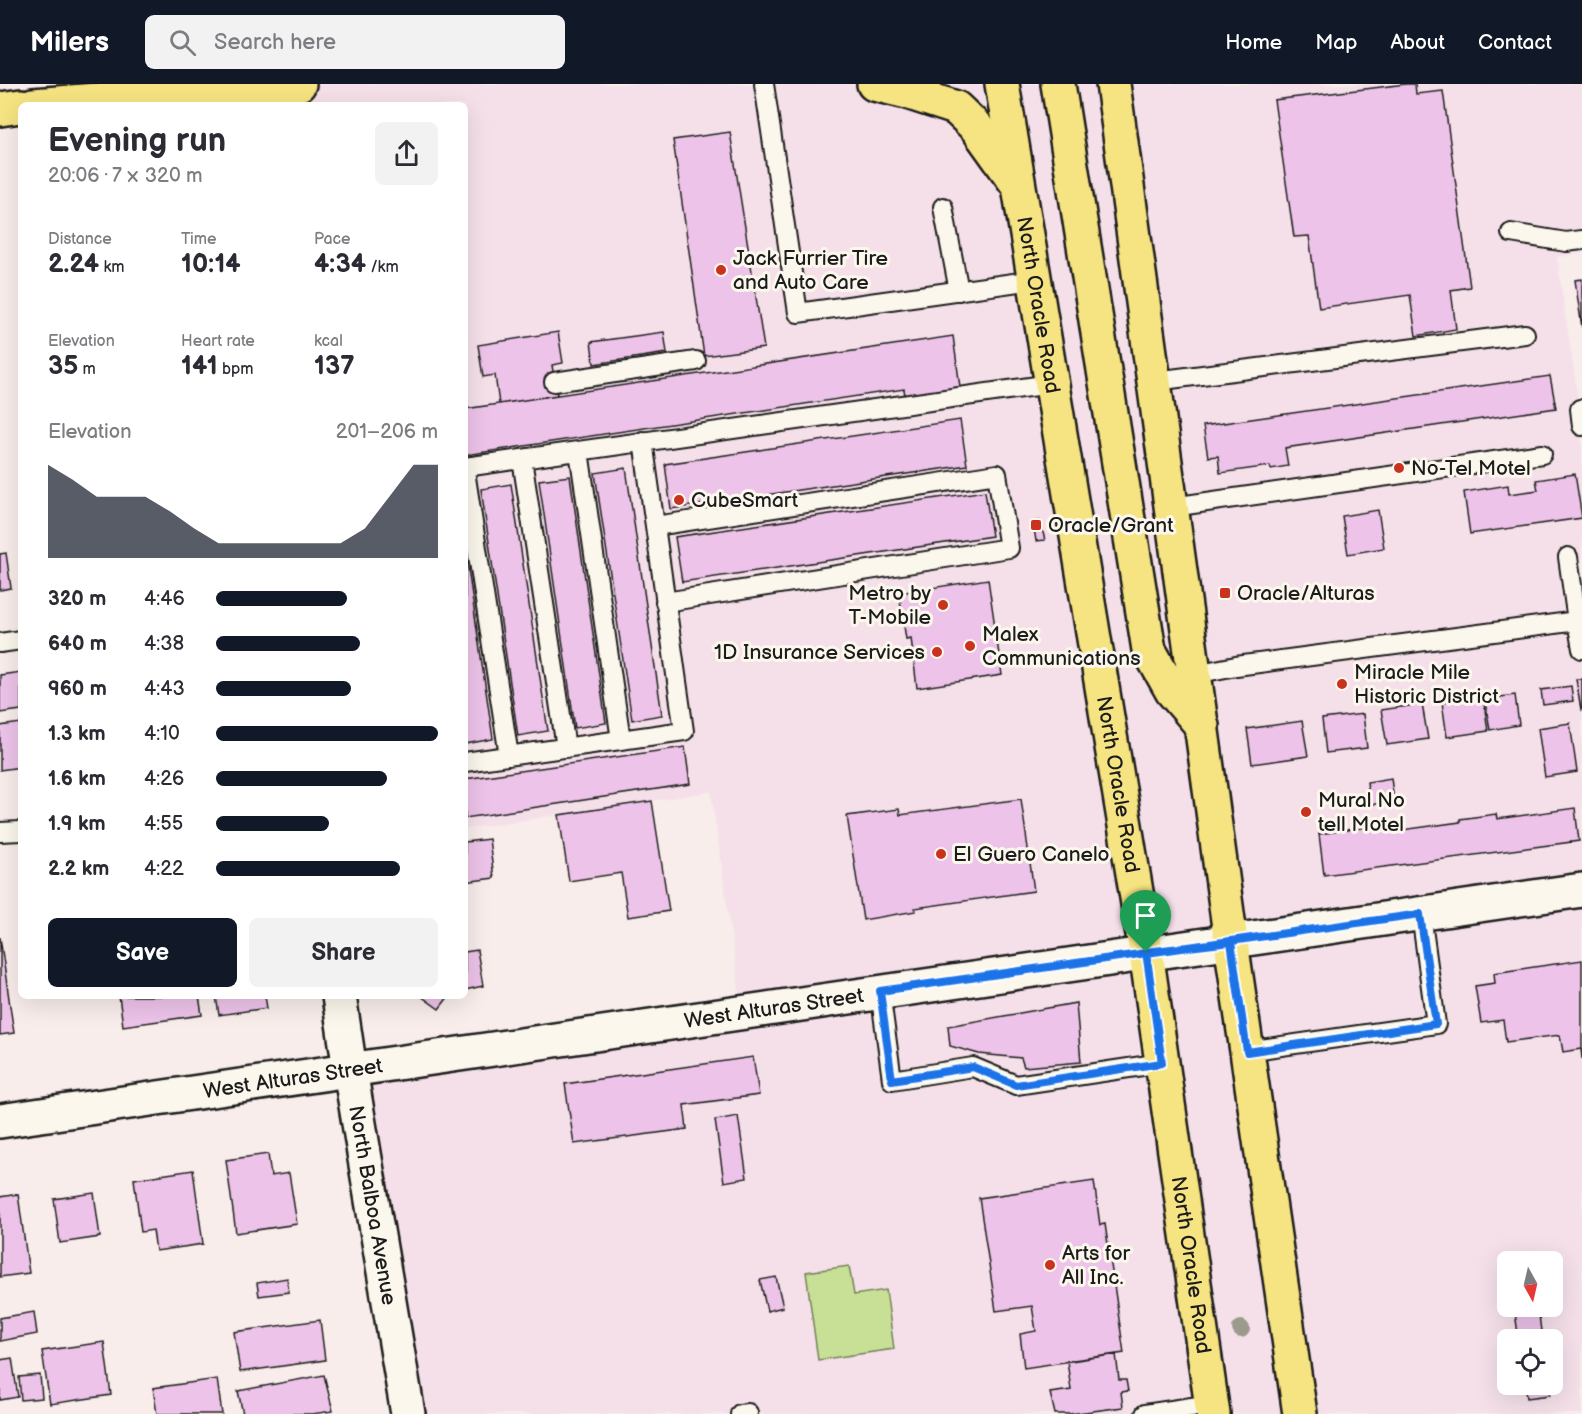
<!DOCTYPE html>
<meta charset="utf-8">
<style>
:root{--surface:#fff;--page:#f2f2f3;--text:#2b2b33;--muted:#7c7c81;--accent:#111827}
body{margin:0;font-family:"Balsamiq Sans",sans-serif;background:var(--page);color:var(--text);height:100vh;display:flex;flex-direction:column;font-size:22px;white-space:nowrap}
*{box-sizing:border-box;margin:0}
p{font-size:20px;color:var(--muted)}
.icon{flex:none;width:33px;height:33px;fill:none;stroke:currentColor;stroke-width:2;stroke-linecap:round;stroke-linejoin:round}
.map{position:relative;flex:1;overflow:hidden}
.details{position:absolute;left:18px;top:18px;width:450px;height:897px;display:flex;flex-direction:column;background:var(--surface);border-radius:9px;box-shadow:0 6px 24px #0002}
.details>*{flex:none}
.needle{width:39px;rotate:172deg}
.buttons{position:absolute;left:1497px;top:1167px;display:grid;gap:12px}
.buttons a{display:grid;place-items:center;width:66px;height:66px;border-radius:9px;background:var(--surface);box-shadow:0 6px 24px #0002;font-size:30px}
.pin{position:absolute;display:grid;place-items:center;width:51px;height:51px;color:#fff;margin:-62px -26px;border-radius:50% 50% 50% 0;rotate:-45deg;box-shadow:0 0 6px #0007}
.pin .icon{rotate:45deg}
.round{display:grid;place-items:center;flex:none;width:63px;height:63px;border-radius:9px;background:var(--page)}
.head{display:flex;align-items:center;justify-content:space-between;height:102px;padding:0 30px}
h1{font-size:33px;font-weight:600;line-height:45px}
.metrics{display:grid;grid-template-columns:repeat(3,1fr);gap:9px;height:102px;padding:6px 30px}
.metrics div{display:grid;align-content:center}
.metrics b{font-size:26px;font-weight:600}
.metrics small{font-size:16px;font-weight:400}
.metrics p{font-size:16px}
.chart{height:168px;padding:12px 30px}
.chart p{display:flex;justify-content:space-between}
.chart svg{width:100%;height:108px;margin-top:6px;fill:var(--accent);opacity:.7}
.cta{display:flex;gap:12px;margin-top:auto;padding:12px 30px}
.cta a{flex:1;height:69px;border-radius:9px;background:var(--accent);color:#fff;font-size:24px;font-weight:600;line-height:69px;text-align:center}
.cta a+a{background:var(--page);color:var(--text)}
ul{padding:0 30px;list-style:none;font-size:20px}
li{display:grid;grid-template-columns:96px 72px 1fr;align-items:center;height:45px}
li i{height:15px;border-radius:8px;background:var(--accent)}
header{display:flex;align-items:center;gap:36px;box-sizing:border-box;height:84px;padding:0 30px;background:var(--accent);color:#fff}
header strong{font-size:28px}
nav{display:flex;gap:33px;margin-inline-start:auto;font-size:21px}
.search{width:420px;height:54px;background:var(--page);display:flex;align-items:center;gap:15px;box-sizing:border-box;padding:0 21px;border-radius:9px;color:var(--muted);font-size:22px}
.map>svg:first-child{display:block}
.built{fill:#f5e0ea;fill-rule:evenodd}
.green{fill:#c8e095;stroke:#727e58;stroke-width:1.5}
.building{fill:#edc3e9;stroke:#1c1c1c;stroke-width:1.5}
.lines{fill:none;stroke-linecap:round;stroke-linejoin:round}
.service-casing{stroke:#1c1c1c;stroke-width:22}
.minor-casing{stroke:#1c1c1c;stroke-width:38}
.primary-casing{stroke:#1c1c1c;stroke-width:38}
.service{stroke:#fbf7ec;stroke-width:18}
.minor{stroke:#fbf7ec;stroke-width:33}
.primary{stroke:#f6e381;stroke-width:33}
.tree{fill:#9c9a8d}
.route-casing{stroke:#fff;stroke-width:12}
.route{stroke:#1a73e8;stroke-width:8}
.poi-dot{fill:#c8321e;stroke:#fbf7ec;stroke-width:2}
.labels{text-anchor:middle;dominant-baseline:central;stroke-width:6;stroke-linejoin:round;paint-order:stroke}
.poi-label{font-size:21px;fill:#1c1c1c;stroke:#fbf7ec;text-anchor:start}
.street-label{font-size:21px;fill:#1c1c1c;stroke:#fbf7ec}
</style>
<header>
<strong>Milers</strong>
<div class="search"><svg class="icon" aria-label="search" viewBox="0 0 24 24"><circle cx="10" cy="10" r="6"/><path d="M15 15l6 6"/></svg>Search here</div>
<nav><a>Home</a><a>Map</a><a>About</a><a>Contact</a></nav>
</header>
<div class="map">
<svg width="1582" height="1330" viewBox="0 0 1582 1330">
<rect width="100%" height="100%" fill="#f8edeb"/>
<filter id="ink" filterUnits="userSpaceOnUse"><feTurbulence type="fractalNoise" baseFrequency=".0167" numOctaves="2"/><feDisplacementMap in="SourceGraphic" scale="12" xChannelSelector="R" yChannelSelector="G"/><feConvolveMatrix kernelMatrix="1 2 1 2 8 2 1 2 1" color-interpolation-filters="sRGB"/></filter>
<g filter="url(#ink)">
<path class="built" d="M 212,0 L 1582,0 L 1582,169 L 1557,173 L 1582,342 L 1582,1330 L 400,1330 L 350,986 L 742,927 L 711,708 L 465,745 L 465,21 L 215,21 ZM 1508,1178 L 1552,1178 L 1552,1222 L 1508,1222 ZM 1508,1256 L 1552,1256 L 1552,1300 L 1508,1300 Z"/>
<path class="green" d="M 849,1182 L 854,1211 L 886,1206 L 894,1265 L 818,1276 L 806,1188 Z"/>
<path class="building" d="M 1406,0 L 1415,0 L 1416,10 L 1443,7 L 1470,203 L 1451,206 L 1456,245 L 1416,252 L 1410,211 L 1319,224 L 1309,152 L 1294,153 L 1274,16 Z
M 730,48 L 764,264 L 704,272 L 673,56 Z
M 1582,195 L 1582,244 L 1575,196 Z
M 558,248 L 563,279 L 552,281 L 557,311 L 499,320 L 495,291 L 483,293 L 478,261 Z
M 664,248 L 667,269 L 594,280 L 591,258 Z
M 953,252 L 960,303 L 905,312 L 904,305 L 465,371 L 465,325 Z
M 1550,292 L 1556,324 L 1285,364 L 1288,382 L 1271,385 L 1270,382 L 1220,389 L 1218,372 L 1208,373 L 1203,342 Z
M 960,336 L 967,381 L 671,425 L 665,380 Z
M 626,384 L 662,631 L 632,636 L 595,389 Z
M 1575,390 L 1582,434 L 1470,450 L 1464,408 L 1508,401 L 1509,410 L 1538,406 L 1536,396 Z
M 570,392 L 606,639 L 575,644 L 539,396 Z
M 511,400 L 548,647 L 518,652 L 481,405 Z
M 985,407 L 992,452 L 682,498 L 675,453 Z
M 1378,426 L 1384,464 L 1348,470 L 1342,432 Z
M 1040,437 L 1045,456 L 1036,457 L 1033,438 Z
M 465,464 L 493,655 L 465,660 Z
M 6,469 L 11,504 L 0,506 L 0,470 Z
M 988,495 L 1002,591 L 917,604 L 911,554 L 906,555 L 899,509 Z
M 21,588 L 21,626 L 0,629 L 0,591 Z
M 1576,595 L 1582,595 L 1582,625 L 1581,626 Z
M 1571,602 L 1573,617 L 1543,621 L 1541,606 Z
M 1515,611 L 1519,641 L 1490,646 L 1485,615 Z
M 1483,612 L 1488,647 L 1447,653 L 1442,618 Z
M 1422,620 L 1428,655 L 1387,661 L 1381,626 Z
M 1363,630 L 1367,664 L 1326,669 L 1322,635 Z
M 1302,637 L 1308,672 L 1252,680 L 1247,645 Z
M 21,639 L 21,683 L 0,686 L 0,642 Z
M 1570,639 L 1577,688 L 1545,693 L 1538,644 Z
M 685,663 L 690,700 L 465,734 L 465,695 Z
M 1391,694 L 1394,717 L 1370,721 L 1367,698 Z
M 1021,715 L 1034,807 L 915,824 L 916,827 L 863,836 L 847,732 L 899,725 L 900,731 Z
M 652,717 L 669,827 L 628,833 L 621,789 L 569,797 L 559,731 Z
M 1575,724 L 1579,757 L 1324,791 L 1319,750 L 1401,738 L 1402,746 L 1460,738 L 1460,735 L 1496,730 L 1497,735 Z
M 489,755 L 494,794 L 465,798 L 465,758 Z
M 0,853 L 14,949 L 0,951 Z
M 477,866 L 483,902 L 465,906 L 465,868 Z
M 1582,876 L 1582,975 L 1581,965 L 1563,968 L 1560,951 L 1506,958 L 1503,936 L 1481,939 L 1475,902 L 1495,899 L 1494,889 Z
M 119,912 L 199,912 L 202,931 L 123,942 Z
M 216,912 L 265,912 L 267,924 L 219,931 Z
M 421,912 L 449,912 L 439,925 Z
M 1076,919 L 1081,978 L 1024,983 L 1021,974 L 979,970 L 950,962 L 948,942 Z
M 753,973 L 759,1011 L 684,1021 L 687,1045 L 574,1060 L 565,1000 Z
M 738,1032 L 747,1094 L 724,1098 L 715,1036 Z
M 268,1070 L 271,1092 L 289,1089 L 297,1140 L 236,1149 L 226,1076 Z
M 193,1086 L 203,1160 L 156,1167 L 153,1146 L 141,1148 L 134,1095 Z
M 1094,1097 L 1100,1141 L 1105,1140 L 1124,1269 L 1024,1284 L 1020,1250 L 1036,1247 L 1032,1222 L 996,1227 L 979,1114 Z
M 94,1109 L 100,1153 L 60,1159 L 54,1115 Z
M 18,1110 L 29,1189 L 0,1193 L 0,1113 Z
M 776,1193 L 783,1223 L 767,1227 L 760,1196 Z
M 287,1194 L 289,1208 L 259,1212 L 257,1199 Z
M 1514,1222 L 1538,1222 L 1542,1256 L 1519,1256 Z
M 34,1228 L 37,1250 L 0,1257 L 0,1234 Z
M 320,1236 L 325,1276 L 240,1288 L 234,1248 Z
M 104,1258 L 111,1311 L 50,1320 L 42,1267 Z
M 1116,1270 L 1119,1296 L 1126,1296 L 1128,1307 L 1121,1308 L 1123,1323 L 1070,1330 L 1055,1330 L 1050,1309 L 1071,1306 L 1067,1277 Z
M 12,1274 L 18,1313 L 0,1316 L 0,1276 Z
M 40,1291 L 42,1314 L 21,1316 L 19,1293 Z
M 324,1291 L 333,1327 L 312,1330 L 243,1330 L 238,1307 Z
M 217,1295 L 222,1330 L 157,1330 L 153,1304 Z
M 1525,1300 L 1549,1300 L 1550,1311 L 1527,1314 Z"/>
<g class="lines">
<defs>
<path id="service" d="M 764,0 L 798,229 L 1034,196
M 943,123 L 959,207
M 1511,149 L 1566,158 L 1582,156
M 1155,297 L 1525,250
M 554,298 L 696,277
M 1580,325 L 1582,342
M 579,367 L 621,656
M 522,375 L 566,664
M 465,383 L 1051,300
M 465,387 L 509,672
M 1172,423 L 1542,370
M 655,442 L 997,390 L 1009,464 L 665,518
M 1577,537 L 1582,565
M 0,559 L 21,556
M 1195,590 L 1236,582 L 1577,537 L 1568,473
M 465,678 L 684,647 L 643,357
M 0,748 L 21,747
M 880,907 L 892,996 L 973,983 L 1016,1001 L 1162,979
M 1247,967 L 1436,940 L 1421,830
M 740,1330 L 748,1329
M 1145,1330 L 1212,1320"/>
<g id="minor">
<path id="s1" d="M 339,912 L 350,986 L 408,1330"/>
<path id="s2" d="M 0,1037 L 1582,806"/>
</g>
<g id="primary">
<path d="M 874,0 L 907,8 L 956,24 L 977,44 L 1015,97"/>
<path id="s3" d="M 1002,0 L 1146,868 L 1213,1330"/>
<path d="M 1058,0 L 1149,566 L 1172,607 L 1202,642"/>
<path d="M 1113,0 L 1231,858 L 1300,1330"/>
<path d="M 33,21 L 299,0"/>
<path d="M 0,25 L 21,22"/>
</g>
</defs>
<use href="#service" class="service-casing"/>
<use href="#minor" class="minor-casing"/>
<use href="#primary" class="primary-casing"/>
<use href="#service" class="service"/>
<use href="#minor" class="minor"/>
<use href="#primary" class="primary"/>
</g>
<circle class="tree" cx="1241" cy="1245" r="9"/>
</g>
<g class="lines" filter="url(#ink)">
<defs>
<path id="route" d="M 1146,868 L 1162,979 L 1016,1001 L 973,983 L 892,996 L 880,907 L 1420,830 L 1436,940 L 1247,968 L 1231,858 L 1146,868"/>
</defs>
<use href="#route" class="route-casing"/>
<use href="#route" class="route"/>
</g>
<g class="poi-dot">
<circle cx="721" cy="186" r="6"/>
<circle cx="1399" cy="384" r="6"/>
<circle cx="679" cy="416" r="6"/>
<rect x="1030" y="435" width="12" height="12" rx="3"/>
<rect x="1219" y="503" width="12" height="12" rx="3"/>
<circle cx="943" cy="521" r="6"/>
<circle cx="970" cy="562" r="6"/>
<circle cx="937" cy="568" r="6"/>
<circle cx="1342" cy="600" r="6"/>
<circle cx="1306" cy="728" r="6"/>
<circle cx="941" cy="770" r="6"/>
<circle cx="1050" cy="1181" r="6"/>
</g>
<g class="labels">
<g class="poi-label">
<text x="733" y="174">Jack Furrier Tire<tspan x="733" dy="24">and Auto Care</tspan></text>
<text x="1411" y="384">No-Tel Motel</text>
<text x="691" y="416">CubeSmart</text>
<text x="1048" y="441">Oracle/Grant</text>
<text x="931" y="509" text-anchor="end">Metro by<tspan x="931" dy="24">T-Mobile</tspan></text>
<text x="1237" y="509">Oracle/Alturas</text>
<text x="982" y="550">Malex<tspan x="982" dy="24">Communications</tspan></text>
<text x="925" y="568" text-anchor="end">1D Insurance Services</text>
<text x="1354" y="588">Miracle Mile<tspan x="1354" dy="24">Historic District</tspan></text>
<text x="1318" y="716">Mural No<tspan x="1318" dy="24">tell Motel</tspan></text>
<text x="953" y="770">El Guero Canelo</text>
<text x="1062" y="1169">Arts for<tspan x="1062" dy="24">All Inc.</tspan></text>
</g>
<g class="street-label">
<text stroke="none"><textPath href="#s3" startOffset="224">North Oracle Road</textPath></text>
<text stroke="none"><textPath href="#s3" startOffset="710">North Oracle Road</textPath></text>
<text stroke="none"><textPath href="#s2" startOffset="782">West Alturas Street</textPath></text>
<text stroke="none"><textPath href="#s2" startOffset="296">West Alturas Street</textPath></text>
<text stroke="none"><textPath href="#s1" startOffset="212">North Balboa Avenue</textPath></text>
<text stroke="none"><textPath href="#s3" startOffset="1196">North Oracle Road</textPath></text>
</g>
</g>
</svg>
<div class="buttons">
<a><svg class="needle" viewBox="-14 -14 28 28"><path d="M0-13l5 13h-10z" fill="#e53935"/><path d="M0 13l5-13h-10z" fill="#7c7c81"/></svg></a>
<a><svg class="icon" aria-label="locate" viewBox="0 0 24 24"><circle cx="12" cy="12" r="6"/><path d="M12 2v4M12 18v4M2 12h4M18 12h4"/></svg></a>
</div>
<div class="pin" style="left:1146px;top:868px;background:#1e9e55"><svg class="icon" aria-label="arrive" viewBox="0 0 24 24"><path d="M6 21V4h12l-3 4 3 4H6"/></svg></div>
<section class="details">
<div class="head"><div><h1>Evening run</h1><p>20:06 · 7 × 320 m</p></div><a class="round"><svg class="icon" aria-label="share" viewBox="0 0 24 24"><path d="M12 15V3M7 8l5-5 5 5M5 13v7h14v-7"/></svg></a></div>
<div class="metrics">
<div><p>Distance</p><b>2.24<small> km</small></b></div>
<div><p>Time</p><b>10:14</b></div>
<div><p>Pace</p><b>4:34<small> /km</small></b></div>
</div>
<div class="metrics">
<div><p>Elevation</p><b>35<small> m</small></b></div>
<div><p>Heart rate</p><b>141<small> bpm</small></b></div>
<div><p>kcal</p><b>137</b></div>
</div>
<div class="chart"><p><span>Elevation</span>201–206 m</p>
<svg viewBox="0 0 160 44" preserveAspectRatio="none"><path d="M0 44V6L10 12L20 19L30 19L40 19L50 25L60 32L70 38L80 38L90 38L100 38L110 38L120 38L130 32L140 19L150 6L160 6V44z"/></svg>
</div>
<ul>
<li><b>320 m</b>4:46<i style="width:59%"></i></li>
<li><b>640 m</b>4:38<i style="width:65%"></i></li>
<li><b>960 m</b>4:43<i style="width:61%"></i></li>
<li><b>1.3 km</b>4:10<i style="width:100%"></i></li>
<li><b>1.6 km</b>4:26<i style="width:77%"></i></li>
<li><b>1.9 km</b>4:55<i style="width:51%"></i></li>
<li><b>2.2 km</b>4:22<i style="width:83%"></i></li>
</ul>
<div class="cta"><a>Save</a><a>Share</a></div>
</section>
</div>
